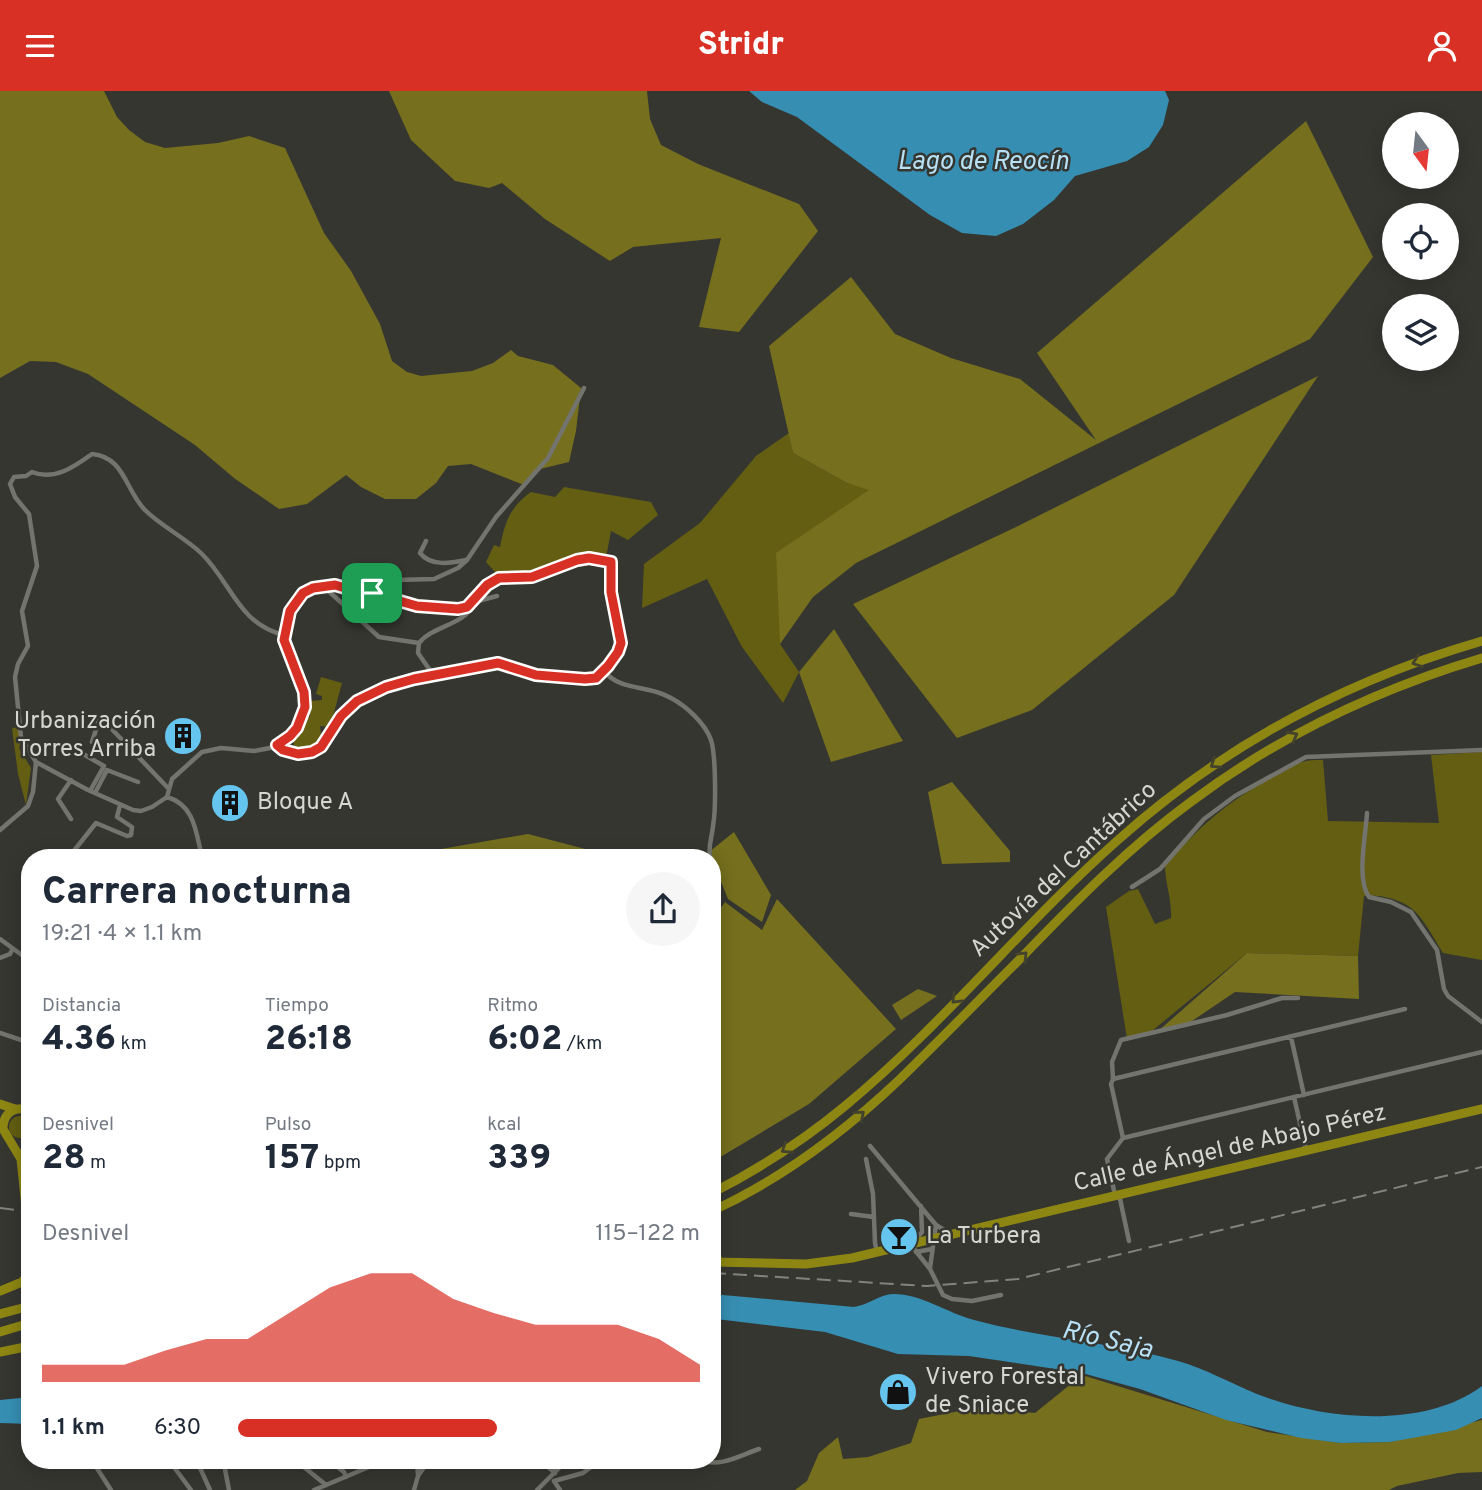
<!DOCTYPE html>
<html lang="es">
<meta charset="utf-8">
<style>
:root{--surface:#fff;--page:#f6f6f7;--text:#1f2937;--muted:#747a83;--accent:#d93025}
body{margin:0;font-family:Overpass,sans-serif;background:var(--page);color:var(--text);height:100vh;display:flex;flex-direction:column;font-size:26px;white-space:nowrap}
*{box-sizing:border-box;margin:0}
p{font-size:23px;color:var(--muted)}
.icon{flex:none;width:38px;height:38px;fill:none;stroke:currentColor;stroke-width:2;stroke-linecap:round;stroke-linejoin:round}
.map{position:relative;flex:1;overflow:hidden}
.sheet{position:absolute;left:21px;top:758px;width:700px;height:620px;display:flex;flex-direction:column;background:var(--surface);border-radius:28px;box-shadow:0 4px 18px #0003}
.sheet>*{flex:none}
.needle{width:46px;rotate:165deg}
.buttons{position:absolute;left:1382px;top:21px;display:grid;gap:14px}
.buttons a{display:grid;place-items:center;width:77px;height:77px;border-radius:50%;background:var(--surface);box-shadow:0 4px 18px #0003;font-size:35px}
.pin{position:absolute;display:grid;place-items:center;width:60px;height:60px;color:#fff;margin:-30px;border-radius:14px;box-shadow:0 4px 10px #0006}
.round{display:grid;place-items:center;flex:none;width:74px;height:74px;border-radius:37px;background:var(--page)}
.head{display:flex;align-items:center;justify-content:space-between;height:119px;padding:0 21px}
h1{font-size:38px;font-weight:800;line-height:52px}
.figures{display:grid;grid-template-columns:repeat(3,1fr);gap:10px;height:119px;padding:7px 21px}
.figures div{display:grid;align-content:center}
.figures b{font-size:35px;font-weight:800}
.figures small{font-size:19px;font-weight:400}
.figures p{font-size:19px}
.chart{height:196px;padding:14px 21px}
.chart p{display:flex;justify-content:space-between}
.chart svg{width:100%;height:126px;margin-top:7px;fill:var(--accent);opacity:.7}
ul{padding:0 21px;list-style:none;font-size:23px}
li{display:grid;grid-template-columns:112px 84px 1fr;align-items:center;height:52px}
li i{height:18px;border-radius:9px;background:var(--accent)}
header{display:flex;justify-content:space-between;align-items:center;height:91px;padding:0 21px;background:var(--accent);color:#fff;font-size:32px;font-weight:800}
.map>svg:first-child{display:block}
.green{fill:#635e12}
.forest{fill:#756f1e}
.water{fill:#368fb3}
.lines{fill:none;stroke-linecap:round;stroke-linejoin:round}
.street{stroke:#74746e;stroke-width:4.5}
.highway{stroke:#8e8612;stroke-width:9}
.rail{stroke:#82827e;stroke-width:2;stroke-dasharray:14 7;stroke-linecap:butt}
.oneway{stroke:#43422c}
.route-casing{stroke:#fff;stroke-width:14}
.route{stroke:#d93025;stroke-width:9}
.labels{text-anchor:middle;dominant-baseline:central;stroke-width:5;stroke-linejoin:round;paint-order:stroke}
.poi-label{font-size:24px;fill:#d5d5d2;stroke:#363631;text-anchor:start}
.street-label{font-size:24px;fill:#d5d5d2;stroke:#363631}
.water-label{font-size:26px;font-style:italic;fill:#b8e1f6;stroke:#363631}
</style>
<header><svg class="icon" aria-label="menu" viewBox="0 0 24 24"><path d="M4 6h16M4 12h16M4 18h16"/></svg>Stridr<svg class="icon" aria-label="person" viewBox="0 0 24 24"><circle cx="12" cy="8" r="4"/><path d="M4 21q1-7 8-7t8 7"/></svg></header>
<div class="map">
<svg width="1482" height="1399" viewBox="0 0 1482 1399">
<rect width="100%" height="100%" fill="#363631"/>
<path class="green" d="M 789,342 L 793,362 L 847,392 L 870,398 L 780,553 L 799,581 L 783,612 L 742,556 L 707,488 L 642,517 L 644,473 L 700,432 L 756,365 Z
M 564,396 L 651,411 L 658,424 L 628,449 L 611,440 L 606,467 L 589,466 L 531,485 L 503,486 L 495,481 L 486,471 L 494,454 L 500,456 C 505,431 510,416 531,401 L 555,406 Z
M 321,586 L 342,592 L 330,636 L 320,635 L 322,651 L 295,659 L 293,648 L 298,645 L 306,627 L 310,626 L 310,610 L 322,609 L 322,605 L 316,603 Z
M 18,636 L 21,650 L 19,657 L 31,677 L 26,714 L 18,683 L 12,637 Z
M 1482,661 L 1482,869 L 1443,862 C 1434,848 1424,827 1411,817 C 1400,808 1377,803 1364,805 L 1358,865 L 1247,862 L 1147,944 L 1127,948 L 1106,816 L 1129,800 L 1138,798 L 1155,833 L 1171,827 C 1172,809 1165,792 1165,774 C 1202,734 1225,712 1273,686 C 1293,675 1299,668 1323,669 L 1328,730 L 1439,732 L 1431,664 Z
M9 1036a11 11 0 1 1 22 0a11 11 0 1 1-22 0Z"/>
<path class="forest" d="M 0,0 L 104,0 L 117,26 L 129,39 L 145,51 L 165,57 L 218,52 L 249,45 L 285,57 L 324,142 L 351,180 L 380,233 L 392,270 L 407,281 L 421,285 L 472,280 L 493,272 L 511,259 L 518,265 L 553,274 L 581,297 L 576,340 L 569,371 L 540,378 L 524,394 L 471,373 L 448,375 L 436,392 L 416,408 L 385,408 L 361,396 L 346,384 L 307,413 L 279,418 L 234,387 L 195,354 L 88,283 L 56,271 L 30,270 L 0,287 Z
M 389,0 L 647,0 L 650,28 L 661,54 L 698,73 L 799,113 L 818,140 L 739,241 L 699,236 L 721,147 L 633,156 L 610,170 L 545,128 L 502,92 L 489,97 L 455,90 L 411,49 Z
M 1306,30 L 1373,166 L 1310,248 L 856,472 L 813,506 L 780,553 L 776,462 L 869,399 L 847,392 L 793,362 L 769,255 L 851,186 L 895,243 L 951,267 L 1020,288 L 1096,349 L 1037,262 Z
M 1318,285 L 1174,504 L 1032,619 L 957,647 L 853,513 L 1014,437 Z
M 834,538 L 903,650 L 831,671 L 799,581 Z
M 952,691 L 1010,760 L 1010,771 L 942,773 L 928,701 Z
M 734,741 L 771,804 L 762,831 L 728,808 L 709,761 Z
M 528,743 L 589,759 L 598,766 L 424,766 L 441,758 Z
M 777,808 L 896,938 L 809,1013 L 712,1071 L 712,830 L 725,811 L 762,839 Z
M 1247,862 L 1358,865 L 1359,908 L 1235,901 L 1189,932 L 1157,941 Z
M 918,898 L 937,905 L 901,929 L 892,914 Z
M 1082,1284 L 1267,1341 L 1341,1352 L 1390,1351 L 1482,1329 L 1482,1381 L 1458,1382 L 1397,1395 L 1389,1399 L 795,1399 L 807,1390 L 819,1362 L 838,1346 L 843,1368 L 868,1366 L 911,1352 L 919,1328 L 980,1316 L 1035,1322 Z"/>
<path class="water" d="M 749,0 L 1165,0 L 1169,9 L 1163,34 L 1149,56 L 1127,70 L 1075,85 L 1054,109 L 1023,133 L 996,145 L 962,142 L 930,124 L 797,26 L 762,11 Z
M 712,1203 L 854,1216 C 868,1214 881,1203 893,1203 C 922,1203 947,1222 974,1229 C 1041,1247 1111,1251 1178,1270 C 1206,1278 1230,1292 1257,1303 C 1321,1329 1424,1339 1482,1295 L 1482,1327 L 1456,1339 L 1390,1351 L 1341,1352 L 1301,1347 L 1226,1329 L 1140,1298 L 1082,1282 L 969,1265 L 898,1263 L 825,1241 L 716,1228 L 712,1227 Z
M 30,1306 L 30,1333 L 0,1332 L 0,1309 Z"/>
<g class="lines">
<path class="street" d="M 426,450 L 420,462 C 431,476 451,472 466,469
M 323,495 L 379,546 L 419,552
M 475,509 L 478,510 L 497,505
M 284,544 C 237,532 232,492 201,462 C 184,446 161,435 145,419 C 125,399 125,366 92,363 C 74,376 54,390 32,381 L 26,385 L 14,386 L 10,393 L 15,406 L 29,423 L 37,475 L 22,520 L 28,555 L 18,573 L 15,586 L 21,646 L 36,671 L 88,699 L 133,719 L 141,720 L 152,716 L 167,706 L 172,688 L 202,661 L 221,657 L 254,660 L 270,657 L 291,645 L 302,628 L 305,616 L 302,594 L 283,549 L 286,532 L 295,510 L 313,497 L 335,494 L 362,502 L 372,502 L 396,489 L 434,488 L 458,477 L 467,469 L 496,426 L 548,367 L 584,297
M 604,580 C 621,601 648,593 671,607 C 686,615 705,632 711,649 C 716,664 716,719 713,735 C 712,746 708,755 710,766
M 434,585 L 418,562 L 419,552 C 433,534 467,534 473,512
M 92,651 L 99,629 L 105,631 L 168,697
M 277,655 L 283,659 L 298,663 L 312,661 L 321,656 L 341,625 L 357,610 L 386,596 L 414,588 L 498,572 L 536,584 L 593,587 L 604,580 L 620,556 L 611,501 L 610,470 L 589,467 L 577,469 L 532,486 L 499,487 L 487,494 L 467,516 L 458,518 L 417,515 L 372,502
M 76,659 L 104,675 L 90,700
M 71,689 L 58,708 L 71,728
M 95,702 L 107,679 L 138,691
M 167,706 C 195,714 196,742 202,766
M 1367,722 C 1366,744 1356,788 1369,806 L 1391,811 L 1411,821 L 1437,859 L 1444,898 L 1448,905 L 1482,931
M 0,739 L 28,715 L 33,701 L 36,671
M 69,766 L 96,732 L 127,745 L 131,744 L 132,736 L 117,726 L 120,714
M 98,766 L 106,763 L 109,766
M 712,778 L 719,816 L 712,829
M 1132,796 L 1160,778 L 1204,728 L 1235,705 L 1306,666 L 1482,659
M 0,848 L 30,870
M 0,867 L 10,863 L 12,859
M 1298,907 L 1282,907 L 1227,924 L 1121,949 L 1112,971 L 1113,988 L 1405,918
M 0,942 L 30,952
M 1291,946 L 1304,1004
M 1113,988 L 1111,993 L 1123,1047
M 1294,1006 L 1306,1059
M 1123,1047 L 1482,961
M 870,1055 L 936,1134 L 949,1142
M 866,1068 L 873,1103 L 875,1152 L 877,1161
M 1119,1103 L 1129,1150
M 1115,1104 L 1107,1068 L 1123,1047
M 921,1115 L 922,1141 L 911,1154 L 930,1178 L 943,1204 L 952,1208 L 972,1210 L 1001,1204
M 851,1123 L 874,1126
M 916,1161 L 932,1158
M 712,1162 L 720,1168
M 930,1177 L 936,1134
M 91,1368 L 111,1399
M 168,1368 L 191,1399
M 196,1368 L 210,1399
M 223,1368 L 229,1399
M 294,1368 L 326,1394
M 327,1368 L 344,1381 L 346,1386
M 473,1368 L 474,1373
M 518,1368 L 522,1375 L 547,1375 L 555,1382
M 700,1368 C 718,1378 741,1364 759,1358
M 417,1371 L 418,1384
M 554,1390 L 583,1382 L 602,1368
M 554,1390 L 560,1399
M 314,1399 L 388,1368
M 414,1399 L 418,1385 L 430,1368
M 537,1399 L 568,1368"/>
<path class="highway" d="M 0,1013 L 15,1018
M 0,1033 L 21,1068 L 30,1155
M 3,1036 C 4,1021 16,1014 30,1020
M 21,1068 L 30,1050
M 712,1102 C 759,1078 804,1049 845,1015 C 943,934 1023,833 1118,749 C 1223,655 1347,589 1482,550
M 712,1120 C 782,1088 844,1041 899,989 C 940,949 980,908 1020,868 C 1074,812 1129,756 1192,710 C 1279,645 1378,598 1482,567
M 712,1171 L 806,1173 L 852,1167 L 1482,1018
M 0,1200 L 22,1191 L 30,1182
M 0,1223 L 30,1215
M 0,1241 L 30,1232
M 0,1261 L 30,1255"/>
<path class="rail" d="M 0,1117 L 30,1121
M 712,1182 L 927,1195 L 1018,1188 L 1482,1076"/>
</g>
<defs><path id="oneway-chevron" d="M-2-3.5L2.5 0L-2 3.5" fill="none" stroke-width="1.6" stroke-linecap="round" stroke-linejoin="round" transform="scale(1.75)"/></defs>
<g class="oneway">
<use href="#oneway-chevron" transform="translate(1417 571) rotate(160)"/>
<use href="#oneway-chevron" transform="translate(1293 645) rotate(-29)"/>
<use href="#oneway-chevron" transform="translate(1215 673) rotate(146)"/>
<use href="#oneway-chevron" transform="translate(1023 865) rotate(-45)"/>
<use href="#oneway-chevron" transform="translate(956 908) rotate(135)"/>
<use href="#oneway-chevron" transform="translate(860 1024) rotate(-40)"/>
<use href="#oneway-chevron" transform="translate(786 1058) rotate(147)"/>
</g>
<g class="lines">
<defs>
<path id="route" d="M 589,467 L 611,471 L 611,501 L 621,552 L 618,561 L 608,575 L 596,587 L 585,588 L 536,584 L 498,572 L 414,588 L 386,596 L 357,610 L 341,625 L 321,656 L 312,661 L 298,663 L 283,659 L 277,654 L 290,645 L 297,637 L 305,616 L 304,601 L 284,549 L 290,520 L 303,502 L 313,497 L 335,494 L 362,502 L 372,502 L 417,515 L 458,518 L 467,516 L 487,494 L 499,487 L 532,486 L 577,469 Z"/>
</defs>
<use href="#route" class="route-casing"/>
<use href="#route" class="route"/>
</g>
<defs>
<symbol id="building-disc" viewBox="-11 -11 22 22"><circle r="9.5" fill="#65c5ee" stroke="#363631"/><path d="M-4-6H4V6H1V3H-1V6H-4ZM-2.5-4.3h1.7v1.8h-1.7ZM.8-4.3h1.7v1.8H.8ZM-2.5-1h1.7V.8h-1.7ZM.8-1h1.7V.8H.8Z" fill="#111"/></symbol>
<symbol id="bar-disc" viewBox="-11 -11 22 22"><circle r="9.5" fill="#65c5ee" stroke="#363631"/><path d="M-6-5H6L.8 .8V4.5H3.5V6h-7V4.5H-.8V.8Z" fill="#111"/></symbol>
<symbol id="shop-disc" viewBox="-11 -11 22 22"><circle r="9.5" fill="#65c5ee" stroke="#363631"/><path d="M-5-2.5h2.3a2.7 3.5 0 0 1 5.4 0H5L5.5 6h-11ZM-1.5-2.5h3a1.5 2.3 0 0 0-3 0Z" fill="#111"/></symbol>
</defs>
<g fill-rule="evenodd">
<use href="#building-disc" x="161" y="623" width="44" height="44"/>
<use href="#building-disc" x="208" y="690" width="44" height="44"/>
<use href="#bar-disc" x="877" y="1124" width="44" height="44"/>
<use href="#shop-disc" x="876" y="1279" width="44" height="44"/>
</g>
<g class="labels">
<g class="poi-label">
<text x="156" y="631" text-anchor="end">Urbanización<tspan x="156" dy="28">Torres Arriba</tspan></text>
<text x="257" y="712">Bloque A</text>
<text x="926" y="1146">La Turbera</text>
<text x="925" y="1287">Vivero Forestal<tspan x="925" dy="28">de Sniace</tspan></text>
</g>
<g class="street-label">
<text transform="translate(1064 779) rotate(-43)">Autovía del Cantábrico</text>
<text transform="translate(1230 1058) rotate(-13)">Calle de Ángel de Abajo Pérez</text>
</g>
<g class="water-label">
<text x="983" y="71">Lago de Reocín</text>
<text transform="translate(1107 1250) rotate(13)">Río Saja</text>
</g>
</g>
</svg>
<div class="buttons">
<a><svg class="needle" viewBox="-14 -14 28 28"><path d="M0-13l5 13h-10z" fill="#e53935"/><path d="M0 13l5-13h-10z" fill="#747a83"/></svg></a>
<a><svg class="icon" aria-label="locate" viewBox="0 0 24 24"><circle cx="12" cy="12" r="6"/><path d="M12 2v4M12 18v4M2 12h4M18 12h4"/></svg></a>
<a><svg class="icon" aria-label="layers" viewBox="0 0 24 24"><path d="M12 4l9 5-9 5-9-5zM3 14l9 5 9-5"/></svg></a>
</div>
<div class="pin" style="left:372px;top:502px;background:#1e9e55"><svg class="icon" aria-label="arrive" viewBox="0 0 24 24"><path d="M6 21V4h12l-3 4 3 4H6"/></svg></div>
<section class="sheet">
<div class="head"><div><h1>Carrera nocturna</h1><p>19:21 · 4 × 1.1 km</p></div><a class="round"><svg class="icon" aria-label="share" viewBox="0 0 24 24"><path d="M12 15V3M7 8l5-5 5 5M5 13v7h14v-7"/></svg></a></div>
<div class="figures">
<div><p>Distancia</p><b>4.36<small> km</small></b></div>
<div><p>Tiempo</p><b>26:18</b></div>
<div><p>Ritmo</p><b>6:02<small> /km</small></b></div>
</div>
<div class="figures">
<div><p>Desnivel</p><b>28<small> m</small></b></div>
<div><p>Pulso</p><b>157<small> bpm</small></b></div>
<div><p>kcal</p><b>339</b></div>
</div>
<div class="chart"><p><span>Desnivel</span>115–122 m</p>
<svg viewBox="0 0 160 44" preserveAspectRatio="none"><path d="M0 44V38L10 38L20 38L30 33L40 29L50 29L60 20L70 11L80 6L90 6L100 15L110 20L120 24L130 24L140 24L150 29L160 38V44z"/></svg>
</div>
<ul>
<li><b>1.1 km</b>6:30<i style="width:56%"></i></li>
</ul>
</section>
</div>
